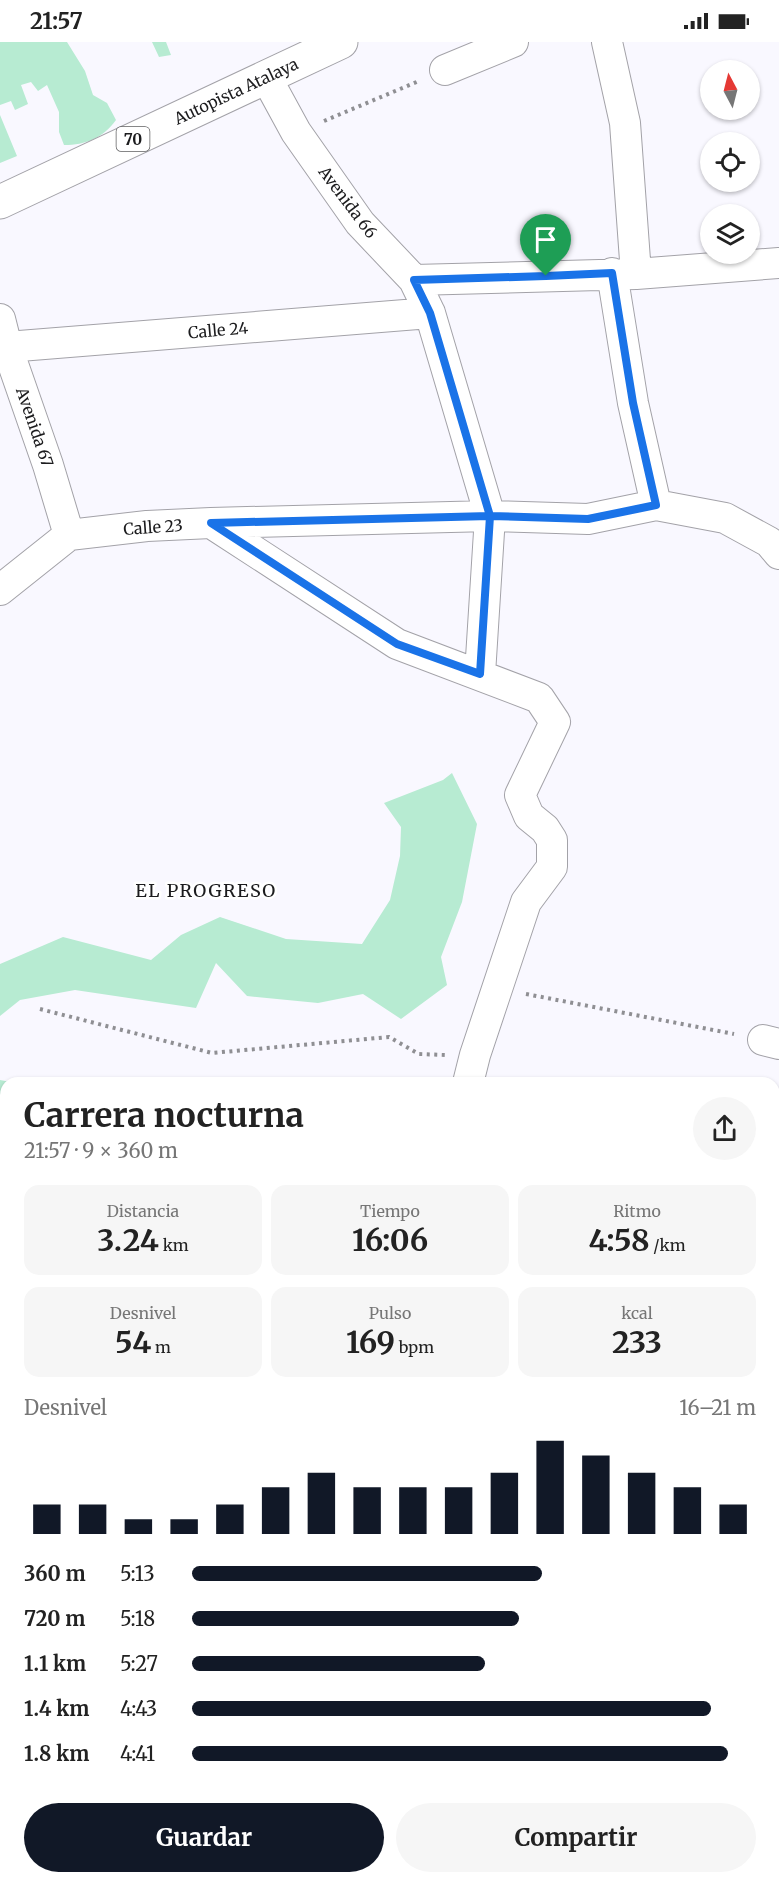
<!DOCTYPE html>
<html lang="es">
<meta charset="utf-8">
<style>
:root{--surface:#fff;--page:#f6f6f6;--text:#222;--muted:#767676;--accent:#111827}
body{margin:0;font-family:Merriweather,serif;background:var(--page);color:var(--text);height:100vh;display:flex;flex-direction:column;font-size:22px;white-space:nowrap}
*{box-sizing:border-box;margin:0}
p{font-size:20px;color:var(--muted)}
.icon{flex:none;width:33px;height:33px;fill:none;stroke:currentColor;stroke-width:2;stroke-linecap:round;stroke-linejoin:round}
.map{position:relative;flex:1;overflow:hidden}
.sheet{position:absolute;left:0px;top:1035px;width:780px;height:807px;display:flex;flex-direction:column;background:var(--surface);border-radius:18px 18px 0 0;box-shadow:0 2px 4px #0004}
.sheet>*{flex:none}
.needle{width:39px;rotate:353deg}
.fabs{position:absolute;left:700px;top:18px;display:grid;gap:12px}
.fabs a{display:grid;place-items:center;width:60px;height:60px;border-radius:50%;background:var(--surface);box-shadow:0 2px 4px #0004;font-size:30px}
.pin{position:absolute;display:grid;place-items:center;width:51px;height:51px;color:#fff;margin:-62px -26px;border-radius:50% 50% 50% 0;rotate:-45deg;box-shadow:0 0 6px #0007}
.pin .icon{rotate:45deg}
.round{display:grid;place-items:center;flex:none;width:63px;height:63px;border-radius:32px;background:var(--page)}
.head{display:flex;align-items:center;justify-content:space-between;height:102px;padding:0 24px}
h1{font-size:33px;font-weight:700;line-height:45px}
.metrics{display:grid;grid-template-columns:repeat(3,1fr);gap:9px;height:102px;padding:6px 24px}
.metrics div{display:grid;align-content:center;border-radius:15px;background:var(--page);text-align:center}
.metrics b{font-size:30px;font-weight:700}
.metrics small{font-size:16px;font-weight:400}
.metrics p{font-size:16px}
.chart{height:168px;padding:12px 24px}
.chart p{display:flex;justify-content:space-between}
.chart svg{width:100%;height:108px;margin-top:6px;stroke:var(--accent);stroke-width:6}
.primary-button{display:flex;gap:12px;margin-top:auto;padding:12px 24px}
.primary-button a{flex:1;height:69px;border-radius:36px;background:var(--accent);color:#fff;font-size:24px;font-weight:700;line-height:69px;text-align:center}
.primary-button a+a{background:var(--page);color:var(--text)}
ul{padding:0 24px;list-style:none;font-size:20px}
li{display:grid;grid-template-columns:96px 72px 1fr;align-items:center;height:45px}
li i{height:15px;border-radius:8px;background:var(--accent)}
.status{display:flex;justify-content:space-between;align-items:center;height:42px;padding:0 30px;background:var(--surface);direction:ltr}
.status svg{height:16px;fill:currentColor}
.map>svg:first-child{display:block}
.green{fill:#b7ebd2}
.lines{fill:none;stroke-linecap:round;stroke-linejoin:round}
.minor-casing{stroke:#a3a2a8;stroke-width:32}
.primary-casing{stroke:#a3a2a8;stroke-width:35}
.path{stroke:#8f8f93;stroke-width:4;stroke-dasharray:3 4.5;stroke-linecap:butt}
.minor{stroke:#fff;stroke-width:30}
.primary{stroke:#fff;stroke-width:33}
.route-casing{stroke:#fff;stroke-width:12}
.route{stroke:#1a73e8;stroke-width:8}
.labels{text-anchor:middle;dominant-baseline:central;stroke-width:5;stroke-linejoin:round;paint-order:stroke}
.shield{fill:#fff;stroke:#606062;stroke-width:1.5}
.shield-label{font-size:15px;font-weight:bold;fill:#1c1c1e}
.street-label{font-size:16px;fill:#1c1c1e;stroke:#fff}
.neighbourhood-label{font-size:18px;letter-spacing:1.5px;fill:#1c1c1e;stroke:#fff}
</style>
<div class="status"><b>21:57</b><svg viewBox="0 0 49 12"><path d="M0 12V9h3v3zM5 12V6h3v6zM10 12V3h3v9zM15 12V0h3v12zM26 1h20v11H26zM47 4h2v5h-2z"/></svg></div>
<div class="map">
<svg width="779" height="1842" viewBox="0 0 779 1842">
<rect width="100%" height="100%" fill="#f9f8ff"/>
<path class="green" d="M 0,0 L 67,0 L 85,29 L 93,53 L 107,61 L 116,78 C 103,96 86,103 64,103 L 59,90 L 59,70 L 47,43 L 38,49 L 31,40 L 21,43 L 28,62 L 15,68 L 11,59 L 0,63 Z
M 152,0 L 166,0 L 171,13 L 159,15 Z
M 0,73 L 17,114 L 0,121 Z
M 452,731 L 477,782 L 462,860 L 441,915 L 447,943 L 401,977 L 363,952 L 318,961 L 247,954 L 216,921 L 196,966 L 75,948 L 20,958 L 0,974 L 0,922 L 63,895 L 151,918 L 181,893 L 220,875 L 286,897 L 362,902 L 390,858 L 400,814 L 401,785 L 384,761 L 443,738 Z
M 0,1038 L 16,1041 L 6,1041 L 6,1108 L 5,1102 L 0,1100 Z"/>
<g class="lines">
<defs>
<path id="minor" d="M 607,0 L 625,81 L 636,232
M 445,28 L 513,0
M 266,35 L 296,90 L 360,181 L 414,238 L 430,271 L 490,474 L 480,632
M 612,231 L 633,361 L 656,463
M 414,238 L 636,232 L 779,221
M 0,277 L 7,305 L 48,423 L 69,493
M 7,305 L 430,271
M 211,481 L 397,602 L 539,656 L 555,680 L 520,753 L 529,774 L 545,787 L 552,798 L 552,825 L 526,860 L 475,1013 L 468,1041
M 0,548 L 69,493 L 147,484 L 211,481 L 490,474 L 588,477 L 656,463 L 725,476 L 769,500 L 779,512
M 763,998 L 779,1002
M 774,1226 L 779,1227
M 0,1294 L 6,1297
M 774,1501 L 779,1501
M 774,1835 L 776,1842
M 93,1842 L 93,1836
M 353,1842 L 353,1836"/>
<path id="primary" d="M 0,160 L 341,0"/>
</defs>
<use href="#minor" class="minor-casing"/>
<use href="#primary" class="primary-casing"/>
<path class="path" d="M 324,79 L 419,39
M 526,952 L 734,992
M 40,967 L 212,1011 L 389,995 L 419,1012 L 445,1013
M 0,1586 L 6,1588
M 0,1836 L 6,1836"/>
<use href="#minor" class="minor"/>
<use href="#primary" class="primary"/>
</g>
<g class="lines">
<defs>
<path id="route" d="M 546,234 L 414,238 L 430,271 L 490,474 L 211,481 L 397,602 L 480,632 L 490,474 L 588,477 L 656,463 L 633,361 L 612,231 L 546,234"/>
</defs>
<use href="#route" class="route-casing"/>
<use href="#route" class="route"/>
</g>
<g class="labels">
<rect class="shield" x="116.5" y="85" width="33" height="24" rx="4.5"/>
<g class="shield-label">
<text x="133" y="97">70</text>
</g>
<g class="street-label">
<text transform="translate(236 49) rotate(-25)">Autopista Atalaya</text>
<text transform="translate(348 160) rotate(53)">Avenida 66</text>
<text transform="translate(218 288) rotate(-5)">Calle 24</text>
<text transform="translate(35 385) rotate(71)">Avenida 67</text>
<text transform="translate(153 485) rotate(-4)">Calle 23</text>
</g>
<g class="neighbourhood-label">
<text x="206" y="848">EL PROGRESO</text>
</g>
</g>
</svg>
<div class="fabs">
<a><svg class="needle" viewBox="-14 -14 28 28"><path d="M0-13l5 13h-10z" fill="#e53935"/><path d="M0 13l5-13h-10z" fill="#767676"/></svg></a>
<a><svg class="icon" aria-label="locate" viewBox="0 0 24 24"><circle cx="12" cy="12" r="6"/><path d="M12 2v4M12 18v4M2 12h4M18 12h4"/></svg></a>
<a><svg class="icon" aria-label="layers" viewBox="0 0 24 24"><path d="M12 4l9 5-9 5-9-5zM3 14l9 5 9-5"/></svg></a>
</div>
<div class="pin" style="left:546px;top:234px;background:#1e9e55"><svg class="icon" aria-label="arrive" viewBox="0 0 24 24"><path d="M6 21V4h12l-3 4 3 4H6"/></svg></div>
<section class="sheet">
<div class="head"><div><h1>Carrera nocturna</h1><p>21:57 · 9 × 360 m</p></div><a class="round"><svg class="icon" aria-label="share" viewBox="0 0 24 24"><path d="M12 15V3M7 8l5-5 5 5M5 13v7h14v-7"/></svg></a></div>
<div class="metrics">
<div><p>Distancia</p><b>3.24<small> km</small></b></div>
<div><p>Tiempo</p><b>16:06</b></div>
<div><p>Ritmo</p><b>4:58<small> /km</small></b></div>
</div>
<div class="metrics">
<div><p>Desnivel</p><b>54<small> m</small></b></div>
<div><p>Pulso</p><b>169<small> bpm</small></b></div>
<div><p>kcal</p><b>233</b></div>
</div>
<div class="chart"><p><span>Desnivel</span>16–21 m</p>
<svg viewBox="0 0 160 44" preserveAspectRatio="none"><path d="M5 44V32M15 44V32M25 44V38M35 44V38M45 44V32M55 44V25M65 44V19M75 44V25M85 44V25M95 44V25M105 44V19M115 44V6M125 44V12M135 44V19M145 44V25M155 44V32"/></svg>
</div>
<ul>
<li><b>360 m</b>5:13<i style="width:62%"></i></li>
<li><b>720 m</b>5:18<i style="width:58%"></i></li>
<li><b>1.1 km</b>5:27<i style="width:52%"></i></li>
<li><b>1.4 km</b>4:43<i style="width:92%"></i></li>
<li><b>1.8 km</b>4:41<i style="width:95%"></i></li>
</ul>
<div class="primary-button"><a>Guardar</a><a>Compartir</a></div>
</section>
</div>
